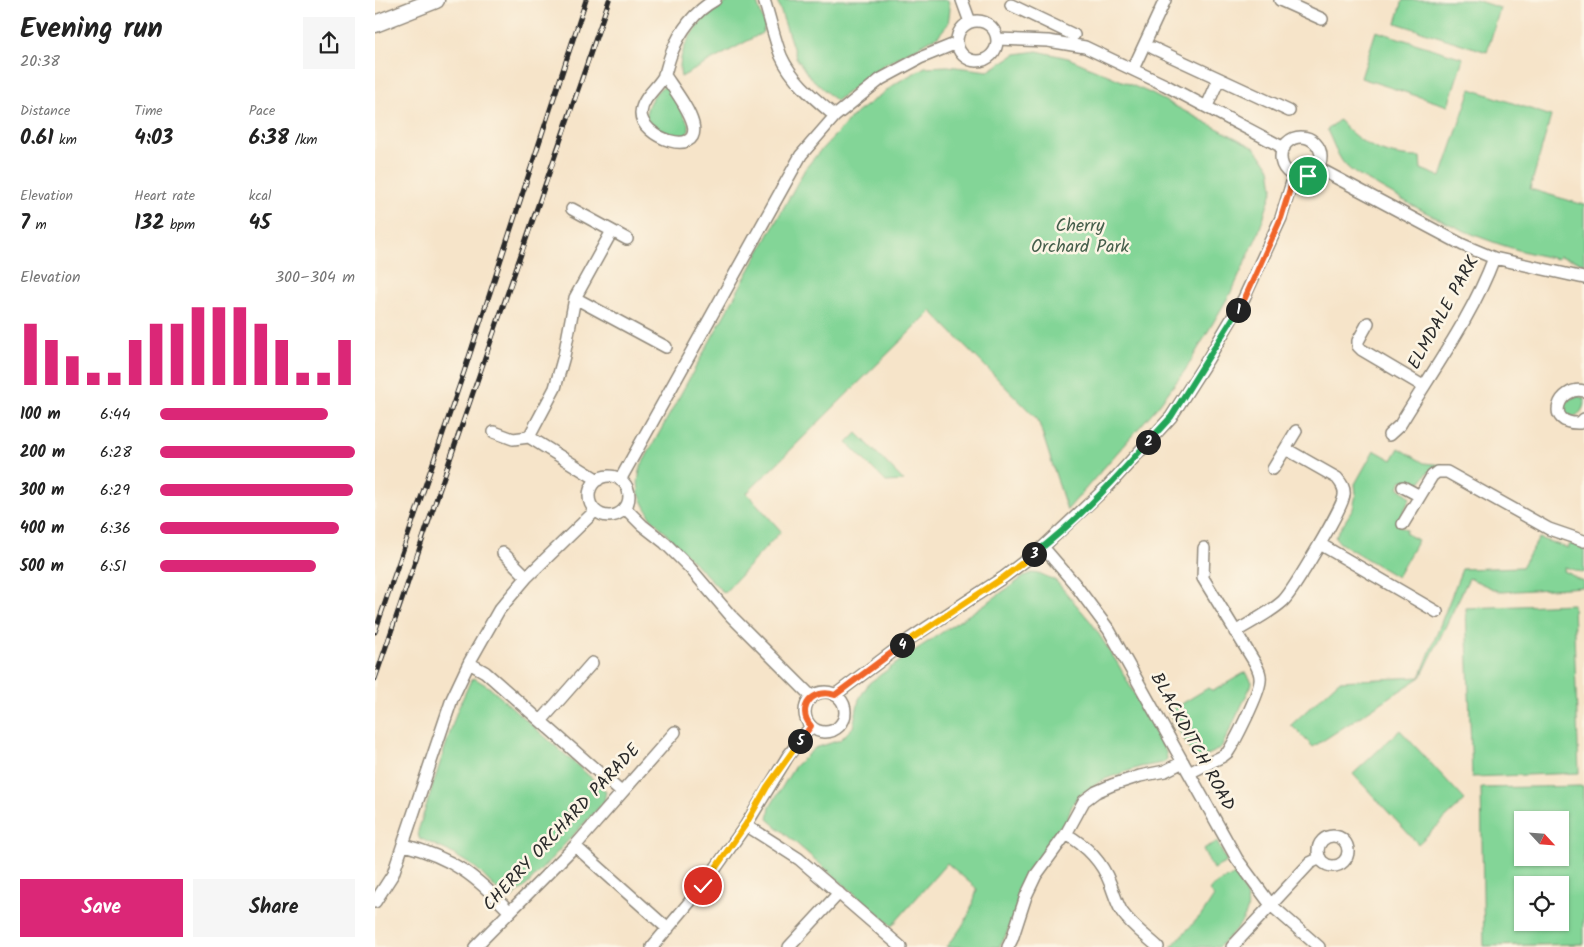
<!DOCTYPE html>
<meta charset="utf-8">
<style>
:root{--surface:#fff;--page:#f6f6f6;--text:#222;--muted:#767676;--accent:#db2777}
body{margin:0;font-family:Kalam,sans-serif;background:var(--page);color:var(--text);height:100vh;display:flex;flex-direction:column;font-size:19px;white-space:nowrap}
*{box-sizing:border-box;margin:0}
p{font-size:16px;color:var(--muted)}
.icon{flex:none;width:28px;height:28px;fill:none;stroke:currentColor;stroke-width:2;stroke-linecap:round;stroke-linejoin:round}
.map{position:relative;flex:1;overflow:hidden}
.drawer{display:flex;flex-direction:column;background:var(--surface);width:375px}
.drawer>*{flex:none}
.needle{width:32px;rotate:116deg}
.fabs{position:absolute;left:1139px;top:811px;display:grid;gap:10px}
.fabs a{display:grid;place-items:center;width:55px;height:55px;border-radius:0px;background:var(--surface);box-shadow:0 1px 4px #0004;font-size:25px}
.pin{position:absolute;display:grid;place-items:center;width:42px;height:42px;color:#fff;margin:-21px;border:2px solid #fff;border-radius:50%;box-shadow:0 1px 5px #0007}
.km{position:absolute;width:25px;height:25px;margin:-12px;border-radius:50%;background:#222;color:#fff;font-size:14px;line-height:25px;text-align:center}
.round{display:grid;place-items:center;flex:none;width:52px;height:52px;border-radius:0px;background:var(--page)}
.headline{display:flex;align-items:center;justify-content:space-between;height:85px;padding:0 20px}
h1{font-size:28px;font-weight:800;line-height:38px}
.figures{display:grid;grid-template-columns:repeat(3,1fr);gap:8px;height:85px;padding:5px 20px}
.figures div{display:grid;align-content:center}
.figures b{font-size:21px;font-weight:800}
.figures small{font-size:14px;font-weight:400}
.figures p{font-size:14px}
.chart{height:140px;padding:10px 20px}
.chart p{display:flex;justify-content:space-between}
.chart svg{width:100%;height:90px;margin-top:5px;stroke:var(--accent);stroke-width:6}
.button{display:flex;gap:10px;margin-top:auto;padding:10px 20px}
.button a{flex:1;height:58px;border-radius:0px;background:var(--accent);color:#fff;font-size:20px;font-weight:800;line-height:58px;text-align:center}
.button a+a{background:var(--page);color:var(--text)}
ul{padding:0 20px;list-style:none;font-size:16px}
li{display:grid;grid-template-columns:80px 60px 1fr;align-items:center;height:38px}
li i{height:12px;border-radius:6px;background:var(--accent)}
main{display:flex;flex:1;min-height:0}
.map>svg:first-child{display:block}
.green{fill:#83d597;stroke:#578061;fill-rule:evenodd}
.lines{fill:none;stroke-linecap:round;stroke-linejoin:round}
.street-casing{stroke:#90887a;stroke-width:14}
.secondary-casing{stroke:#90887a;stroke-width:19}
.street{stroke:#fff;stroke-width:11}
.secondary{stroke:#fff;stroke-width:16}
.rail-casing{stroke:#2b2b2b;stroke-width:5}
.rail{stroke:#fcf5e5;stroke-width:3;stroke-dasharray:9;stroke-linecap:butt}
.split-1-casing{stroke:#fff;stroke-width:10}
.split-2-casing{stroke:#fff;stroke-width:10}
.split-3-casing{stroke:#fff;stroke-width:10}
.split-4-casing{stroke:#fff;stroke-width:10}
.split-5-casing{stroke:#fff;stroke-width:10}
.split-6-casing{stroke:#fff;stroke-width:10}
.split-1{stroke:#f0652b;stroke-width:6}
.split-2{stroke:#22a559;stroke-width:6}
.split-3{stroke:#22a559;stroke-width:6}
.split-4{stroke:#f5b400;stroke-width:6}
.split-5{stroke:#f0652b;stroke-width:6}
.split-6{stroke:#f5b400;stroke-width:6}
.labels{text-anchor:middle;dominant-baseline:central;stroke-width:5;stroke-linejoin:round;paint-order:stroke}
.park-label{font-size:18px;fill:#455e4b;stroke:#fcf5e5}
.street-label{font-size:18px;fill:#2b2b2b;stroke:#fcf5e5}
</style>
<main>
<section class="drawer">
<div class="headline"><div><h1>Evening run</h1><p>20:38</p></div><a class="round"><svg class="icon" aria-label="share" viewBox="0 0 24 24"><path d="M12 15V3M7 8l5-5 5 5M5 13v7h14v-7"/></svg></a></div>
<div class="figures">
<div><p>Distance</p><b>0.61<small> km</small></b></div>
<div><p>Time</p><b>4:03</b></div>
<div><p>Pace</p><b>6:38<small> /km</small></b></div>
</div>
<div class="figures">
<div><p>Elevation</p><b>7<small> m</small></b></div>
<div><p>Heart rate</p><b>132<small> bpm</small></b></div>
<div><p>kcal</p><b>45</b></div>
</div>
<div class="chart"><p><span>Elevation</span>300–304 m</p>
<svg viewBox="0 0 160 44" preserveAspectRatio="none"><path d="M5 44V14M15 44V22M25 44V30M35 44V38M45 44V38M55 44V22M65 44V14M75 44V14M85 44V6M95 44V6M105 44V6M115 44V14M125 44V22M135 44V38M145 44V38M155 44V22"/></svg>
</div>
<ul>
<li><b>100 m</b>6:44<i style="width:86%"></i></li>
<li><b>200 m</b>6:28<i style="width:100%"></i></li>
<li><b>300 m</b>6:29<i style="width:99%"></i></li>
<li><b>400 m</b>6:36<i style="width:92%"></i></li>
<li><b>500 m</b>6:51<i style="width:80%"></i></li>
</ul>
<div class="button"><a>Save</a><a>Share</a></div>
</section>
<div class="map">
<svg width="1209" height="947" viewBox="0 0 1209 947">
<rect width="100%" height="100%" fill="#fcf5e5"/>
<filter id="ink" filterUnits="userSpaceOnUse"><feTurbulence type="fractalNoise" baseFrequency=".02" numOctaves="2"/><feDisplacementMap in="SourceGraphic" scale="10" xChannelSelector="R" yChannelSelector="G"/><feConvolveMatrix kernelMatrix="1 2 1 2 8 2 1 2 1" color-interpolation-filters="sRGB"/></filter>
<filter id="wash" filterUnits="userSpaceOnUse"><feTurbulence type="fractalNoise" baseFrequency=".0096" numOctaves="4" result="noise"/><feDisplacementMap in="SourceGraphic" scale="20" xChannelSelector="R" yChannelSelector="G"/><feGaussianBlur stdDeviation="1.12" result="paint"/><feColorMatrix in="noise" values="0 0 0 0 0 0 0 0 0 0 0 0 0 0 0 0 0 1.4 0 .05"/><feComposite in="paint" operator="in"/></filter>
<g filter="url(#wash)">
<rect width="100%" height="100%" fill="#f6e4c9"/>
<path class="green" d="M 356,0 L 381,0 L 390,26 L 387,33 L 306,77 C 301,54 316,31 333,15 C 339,9 348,5 356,0 Z
M 402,0 L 573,0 L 575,9 L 573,24 L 563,36 L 509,65 L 461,101 L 433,75 L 421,57 Z
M 1028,0 L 1100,0 L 1125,8 L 1112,52 L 1021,23 Z
M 1001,31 L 1088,58 L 1073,106 L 986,78 Z
M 662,51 L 693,58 L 775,93 L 880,148 L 895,168 L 898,189 L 883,234 L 859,287 L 811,369 L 783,406 L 692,510 L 663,420 L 556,311 L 372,493 L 406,531 L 349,593 L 276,518 L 264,494 L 263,481 L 266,466 L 430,169 L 444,152 L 481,113 L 523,82 L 550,67 L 573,66 L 613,71 L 641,54 Z
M 290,86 L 296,91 L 314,125 L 314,130 L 311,135 C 301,138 275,129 272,119 C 268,110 281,88 290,86 Z
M 1096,89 L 1176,116 L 1155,189 L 1209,205 L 1209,272 L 1207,272 L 1208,263 L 1184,256 L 1182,259 C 1114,246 1068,223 1008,189 C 995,181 976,174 967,161 C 961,152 957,140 952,130 L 964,120 C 986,146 1011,157 1045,157 L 1046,169 L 1066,177 Z
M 1203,396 L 1209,398 C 1209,407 1208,412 1199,417 L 1191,415 L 1187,410 C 1190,401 1194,398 1203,396 Z
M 482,433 L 529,481 L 511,482 L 472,443 Z
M 1024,448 L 1049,463 L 1068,465 L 1067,467 L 1052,473 L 1045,483 L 1036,485 L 1027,480 L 1023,487 L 1033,495 L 1035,499 L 1022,524 L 1032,530 L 1030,533 L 1043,540 L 1022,577 L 965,543 L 960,537 L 978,509 L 981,494 L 980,484 L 999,450 L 1017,460 Z
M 1164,538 L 1193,548 L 1195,544 L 1209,547 L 1209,573 L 1190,567 L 1189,571 C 1196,573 1200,579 1208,581 L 1208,587 L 1125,592 L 1094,578 L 1046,677 L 938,747 L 916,725 L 964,681 L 1045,677 L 1087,569 L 1147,567 Z
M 657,573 L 666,574 L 681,581 L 716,622 L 743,664 L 791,752 L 792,759 L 788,763 L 765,767 L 727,780 L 702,797 L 696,808 L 690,826 L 656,872 L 631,935 L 624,947 L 571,947 C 589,926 595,916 602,889 L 572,863 L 517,926 L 393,819 L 395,807 L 420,766 L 440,748 L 465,740 L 478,727 L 484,699 L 494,683 L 539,651 L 616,600 L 650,576 Z
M 1198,604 L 1204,773 L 1097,777 L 1091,608 Z
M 871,672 L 877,682 L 876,686 L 847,746 L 839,752 L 828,757 L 819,756 L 793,712 L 833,688 L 838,691 Z
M 99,678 L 114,687 L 231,791 L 229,802 L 150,887 L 137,898 L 130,898 L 101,868 L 73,851 L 44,838 L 43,831 L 82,711 L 96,680 Z
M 1025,730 L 1090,800 L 1043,844 L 978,774 Z
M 1208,786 L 1209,944 L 1109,946 L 1106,788 ZM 1148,820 L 1185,820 L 1185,858 L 1148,858 ZM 1148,885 L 1185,885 L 1185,922 L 1148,922 Z
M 842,842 L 852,862 L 838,869 L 828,849 Z
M 860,874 C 864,882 870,891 872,900 C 877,918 854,935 844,947 L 796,947 L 828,913 L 839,896 L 834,891 L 838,886 Z"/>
</g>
<g filter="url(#ink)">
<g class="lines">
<defs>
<path id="street" d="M 389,0 C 395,18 399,38 406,56 C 417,81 440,99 460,116
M 587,0 L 595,22
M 905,0 L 947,19
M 636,5 L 699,35
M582 41a20 20 0 1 1 40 0a20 20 0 1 1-40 0Z
M 622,39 L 673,41 L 710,47 L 790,85 L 909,148
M 778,48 L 914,111
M 758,69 L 790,0
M 289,74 C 298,88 314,108 318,124 C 326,159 265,137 266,113 C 267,97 284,87 290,74 C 292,67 294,59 297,52 C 305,31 320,11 340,0
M 832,106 L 844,79
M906 157a20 20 0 1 1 40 0a20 20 0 1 1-40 0Z
M 943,168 L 1088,245 L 1119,258 L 1209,278
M 197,209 L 252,239
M 200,298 L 291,347
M 993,323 L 983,341 L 983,346 L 987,350 L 1048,386
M 1209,391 C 1184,385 1168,425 1205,423 L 1209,419
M 119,432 L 138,439 L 154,437
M 1014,435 L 1025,425 C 1058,370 1097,317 1119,258
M 154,437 L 180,388 L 189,356 L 200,298 L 237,231
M 154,437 L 223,480
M 898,469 L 921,431
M214 496a20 20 0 1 1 40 0a20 20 0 1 1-40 0Z
M 245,480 L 426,155 L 460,116 L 506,79 L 545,58 L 582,43
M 1028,487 L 1045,496
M 250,508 L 267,525 L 290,543 L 315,568 L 356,616 L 437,697
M 1028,524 L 1057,476 L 1062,472 L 1072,472 L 1174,529 L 1209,541
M 945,544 L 1062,612
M 668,547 L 699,583 L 734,630 L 862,859 L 896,905 L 944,947
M 128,553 L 152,577
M 860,632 C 876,622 895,613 908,601 C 918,591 969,506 969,495 C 970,488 966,483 962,478 L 911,449
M 94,663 L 110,672 L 246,792
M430 712a20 20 0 1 1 40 0a20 20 0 1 1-40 0Z
M 460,695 L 536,638 L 629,577 L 668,547 L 734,485 L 796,417 L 833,359 L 869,298 L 906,218 L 919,176
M 166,721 L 217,663
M 814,773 L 848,756 L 853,752 C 861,740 884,694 885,681 C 886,674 883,669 880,663 L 828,578 L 829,548
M 371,825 L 424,859 L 526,947
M 691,834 C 710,845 727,862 735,883 C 739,893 741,902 747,912 C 757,926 771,936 783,947
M943 851a15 15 0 1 1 30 0a15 15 0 1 1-30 0Z
M 29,845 C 78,858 101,876 135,912
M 200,846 L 293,929
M 0,902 L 18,874 L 77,699 L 94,663 L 124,610 L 152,577 L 220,511
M 100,947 L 200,846 L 300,732
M 277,947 L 328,886 L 371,825 L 413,756 L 436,726
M 414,947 L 464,893
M 633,947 L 637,939 L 651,896 L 661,875 L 691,834 L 709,801 L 721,792 L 737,785 L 765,776 L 790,771 L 808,762
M 857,947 L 935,863 L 945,858"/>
<path id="secondary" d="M 0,24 L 61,0"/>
</defs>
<use href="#street" class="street-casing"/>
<use href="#secondary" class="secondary-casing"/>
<use href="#street" class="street"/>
<use href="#secondary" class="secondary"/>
<defs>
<path id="rail" d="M 0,632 L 89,372 L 211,0
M 0,679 C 76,452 157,227 234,0"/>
</defs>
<use href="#rail" class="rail-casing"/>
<use href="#rail" class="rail"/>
</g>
</g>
<g class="lines" filter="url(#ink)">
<defs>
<path id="split-1" d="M 863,310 L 870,298 L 906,218 L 919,176 L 933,176"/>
<path id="split-2" d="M 773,442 L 796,417 L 863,310"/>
<path id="split-3" d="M 659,554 C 701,522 738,482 773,442"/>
<path id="split-4" d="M 527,645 L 629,577 L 659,554"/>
<path id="split-5" d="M 425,741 L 436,726 C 420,708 439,687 460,695 L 527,645"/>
<path id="split-6" d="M 328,886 L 371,824 L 392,787 L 425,741"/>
</defs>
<use href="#split-1" class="split-1-casing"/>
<use href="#split-2" class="split-2-casing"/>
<use href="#split-3" class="split-3-casing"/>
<use href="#split-4" class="split-4-casing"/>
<use href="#split-5" class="split-5-casing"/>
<use href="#split-6" class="split-6-casing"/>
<use href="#split-1" class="split-1"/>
<use href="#split-2" class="split-2"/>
<use href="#split-3" class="split-3"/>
<use href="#split-4" class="split-4"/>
<use href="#split-5" class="split-5"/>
<use href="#split-6" class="split-6"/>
</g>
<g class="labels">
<g class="park-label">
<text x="705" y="226">Cherry<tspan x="705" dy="21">Orchard Park</tspan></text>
</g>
<g class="street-label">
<text transform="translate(1069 313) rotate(-61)">ELMDALE PARK</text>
<text transform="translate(817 742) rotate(61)">BLACKDITCH ROAD</text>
<text transform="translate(187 828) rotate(-47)">CHERRY ORCHARD PARADE</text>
</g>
</g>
</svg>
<div class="fabs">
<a><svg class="needle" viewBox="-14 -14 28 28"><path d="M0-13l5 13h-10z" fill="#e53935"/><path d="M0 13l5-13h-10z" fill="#767676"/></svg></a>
<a><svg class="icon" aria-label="locate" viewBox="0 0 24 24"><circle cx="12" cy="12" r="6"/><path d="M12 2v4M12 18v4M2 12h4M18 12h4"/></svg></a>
</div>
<div class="pin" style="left:933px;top:176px;background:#1e9e55"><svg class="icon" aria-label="arrive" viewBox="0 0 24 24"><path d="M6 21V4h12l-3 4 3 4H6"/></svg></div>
<div class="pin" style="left:328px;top:886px;background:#d93025"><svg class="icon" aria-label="check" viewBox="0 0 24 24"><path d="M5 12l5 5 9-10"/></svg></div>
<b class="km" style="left:863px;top:310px">1</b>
<b class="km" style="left:773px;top:442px">2</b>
<b class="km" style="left:659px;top:554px">3</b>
<b class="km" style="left:527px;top:645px">4</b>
<b class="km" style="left:425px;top:741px">5</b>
</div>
</main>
